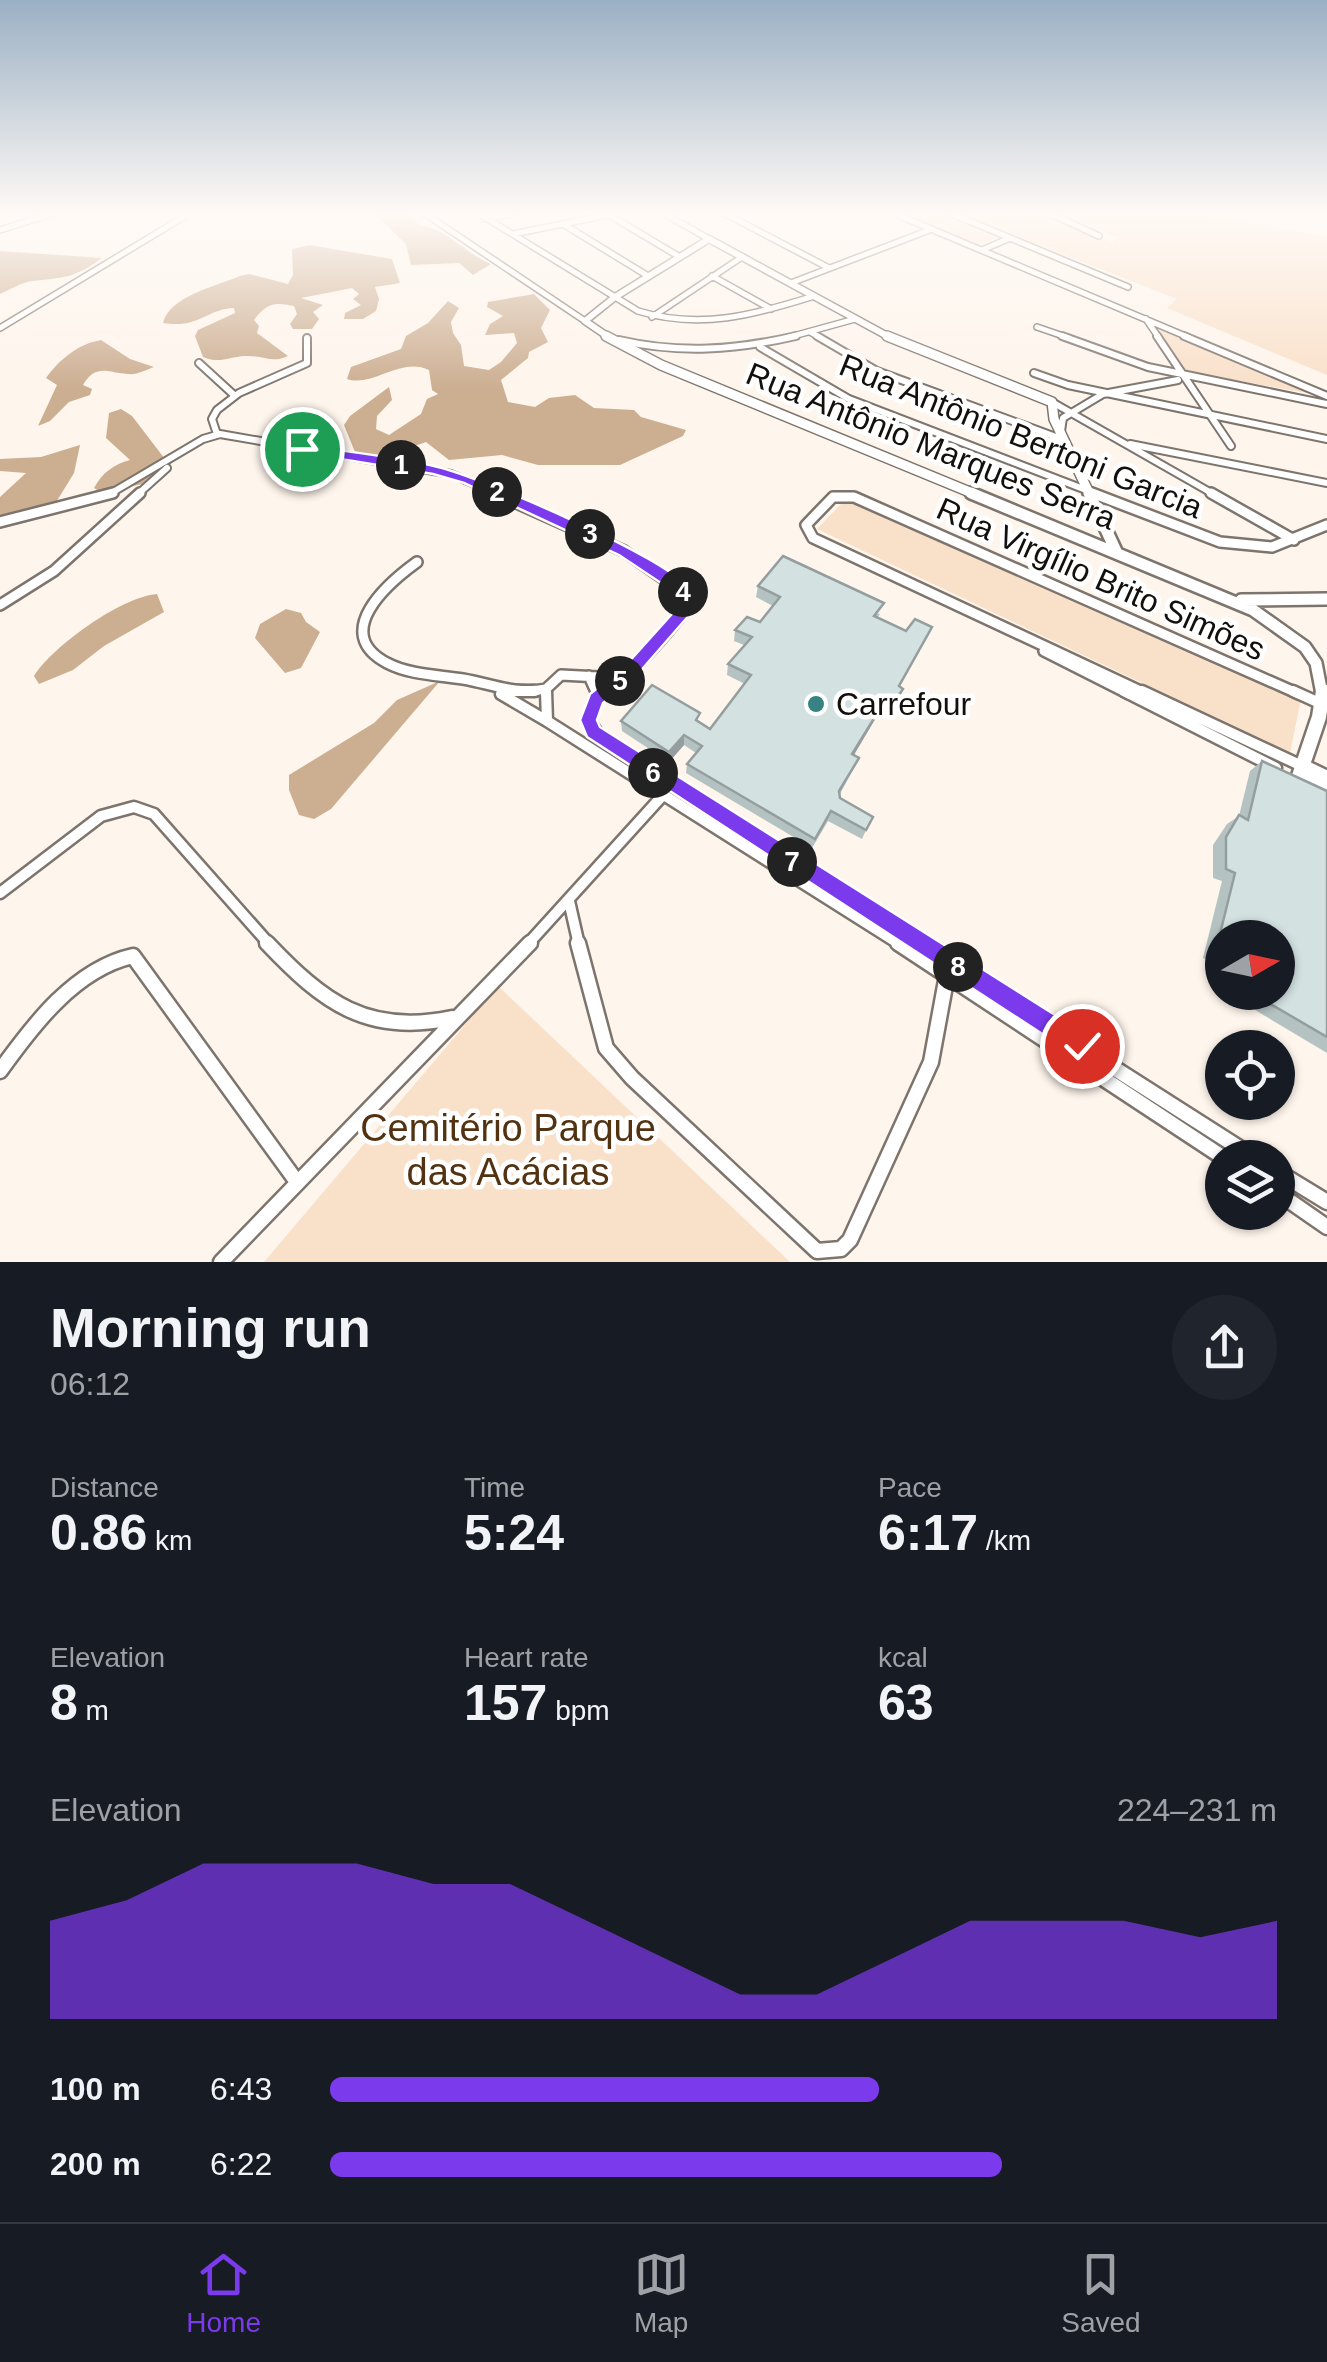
<!DOCTYPE html>
<meta charset="utf-8">
<style>
:root{--surface:#171b24;--page:#20242c;--text:#f1f3f6;--muted:#9ea1a6;--line:#363941;--accent:#7c3aed}
body{margin:0;font-family:Helvetica,sans-serif;background:var(--page);color:var(--text);height:100vh;display:flex;flex-direction:column;font-size:38px;white-space:nowrap}
*{box-sizing:border-box;margin:0}
p{font-size:32px;color:var(--muted)}
.icon{flex:none;width:55px;height:55px;fill:none;stroke:currentColor;stroke-width:2;stroke-linecap:round;stroke-linejoin:round}
.map{position:relative;height:1262px;overflow:hidden}
.details{display:flex;flex-direction:column;background:var(--surface);flex:1}
.details>*{flex:none}
.needle{width:65px;rotate:81deg}
.controls{position:absolute;left:1205px;top:920px;display:grid;gap:20px}
.controls a{display:grid;place-items:center;width:90px;height:90px;border-radius:50%;background:var(--surface);box-shadow:0 2px 8px #0004;font-size:50px}
.pin{position:absolute;display:grid;place-items:center;width:85px;height:85px;color:#fff;margin:-42px;border:5px solid #fff;border-radius:50%;box-shadow:0 2px 10px #0007}
.km{position:absolute;width:50px;height:50px;margin:-25px;border-radius:50%;background:#222;color:#fff;font-size:28px;line-height:50px;text-align:center}
.round{display:grid;place-items:center;flex:none;width:105px;height:105px;border-radius:52px;background:var(--page)}
.head{display:flex;align-items:center;justify-content:space-between;height:170px;padding:0 50px}
h1{font-size:55px;font-weight:700;line-height:75px}
.stats{display:grid;grid-template-columns:repeat(3,1fr);gap:15px;height:170px;padding:10px 50px}
.stats div{display:grid;align-content:center}
.stats b{font-size:50px;font-weight:700}
.stats small{font-size:28px;font-weight:400}
.stats p{font-size:28px}
.chart{height:280px;padding:20px 50px}
.chart p{display:flex;justify-content:space-between}
.chart svg{width:100%;height:180px;margin-top:10px;fill:var(--accent);opacity:.7}
ul{padding:0 50px;list-style:none;font-size:32px}
li{display:grid;grid-template-columns:160px 120px 1fr;align-items:center;height:75px}
li i{height:25px;border-radius:12px;background:var(--accent)}
.tab-bar{display:flex;justify-content:space-around;align-items:center;height:140px;border-top:2px solid var(--line);background:var(--surface);font-size:28px;color:var(--muted)}
.tab-bar a{display:grid;justify-items:center;gap:5px}
.tab-bar .current{color:var(--accent)}
.map>svg:first-child{display:block}
.green{fill:#f9e0c9}
.forest{fill:#ccae91}
.lines{fill:none;stroke-linecap:round;stroke-linejoin:round}
.minor-far4-casing{stroke:#7d756d;stroke-width:8}
.minor-far3-casing{stroke:#7d756d;stroke-width:10}
.minor-far2-casing{stroke:#7d756d;stroke-width:14}
.minor-far1-casing{stroke:#7d756d;stroke-width:15}
.minor-casing{stroke:#7d756d;stroke-width:19}
.tertiary-far3-casing{stroke:#7d756d;stroke-width:9}
.tertiary-far2-casing{stroke:#7d756d;stroke-width:12}
.tertiary-far1-casing{stroke:#7d756d;stroke-width:16}
.tertiary-casing{stroke:#7d756d;stroke-width:19}
.minor-far4{stroke:#fff;stroke-width:5}
.minor-far3{stroke:#fff;stroke-width:6}
.minor-far2{stroke:#fff;stroke-width:9}
.minor-far1{stroke:#fff;stroke-width:10}
.minor{stroke:#fff;stroke-width:14}
.tertiary-far3{stroke:#fff;stroke-width:6}
.tertiary-far2{stroke:#fff;stroke-width:9}
.tertiary-far1{stroke:#fff;stroke-width:11}
.tertiary{stroke:#fff;stroke-width:14}
.wall{fill:#b5c2c2}
.shaded-wall{fill:#949e9e}
.building{fill:#d3e1e1;stroke:#949e9e;stroke-width:2.5}
.route{fill:#7c3aed;stroke:#fff;stroke-width:2.5}
.poi-dot{fill:#398283;stroke:#fff;stroke-width:4}
.labels{text-anchor:middle;dominant-baseline:central;stroke-width:9;stroke-linejoin:round;paint-order:stroke}
.street-label{font-size:32px;fill:#120f0c;stroke:#fff}
.poi-label{font-size:32px;fill:#120f0c;stroke:#fff;text-anchor:start}
.near-park-label{font-size:38px;fill:#523210;stroke:#fff}
</style>
<div class="map">
<svg width="1327" height="1262" viewBox="0 0 1327 1262">
<rect width="100%" height="100%" fill="#fef5ec"/>
<path class="green" d="M 898,213 L 946,213 L 999,237 L 976,246 Z
M 958,213 L 1041,213 L 1113,244 L 1116,237 L 1061,213 L 1208,216 L 1327,237 L 1327,375 L 1167,308 L 1177,299 Z
M 1154,327 L 1312,394 L 1186,371 Z
M 853,503 L 1301,699 L 1290,753 L 817,529 L 841,504 Z
M 498,986 L 790,1262 L 264,1262 Z"/>
<path class="forest" d="M 374,213 L 411,213 L 418,225 C 445,227 466,254 491,264 L 473,275 L 459,263 L 411,265 L 406,244 Z
M 309,245 L 392,259 L 400,283 L 375,287 L 379,299 L 376,311 L 363,319 L 344,319 L 345,313 L 361,305 L 353,299 L 359,294 L 352,288 L 301,298 L 323,305 L 313,312 L 319,319 L 312,329 L 293,329 L 290,324 L 297,314 L 294,306 C 274,302 267,303 254,320 L 259,326 L 257,333 L 288,356 C 272,364 262,355 245,356 C 228,357 220,364 203,357 L 195,336 L 198,330 L 235,313 L 234,308 C 206,309 199,329 163,323 C 169,296 217,286 240,276 L 249,274 L 288,284 L 293,275 L 292,249 Z
M 0,251 L 102,258 C 76,278 61,278 32,281 C 22,282 9,290 0,294 Z
M 534,294 L 550,310 L 541,328 L 548,342 L 529,352 L 528,358 L 501,380 L 508,402 L 535,407 L 549,398 L 575,395 L 594,408 L 634,410 L 641,417 L 686,430 L 683,436 L 620,465 L 538,465 L 502,455 L 449,460 L 426,442 L 381,458 L 355,452 L 344,425 L 350,416 L 389,387 L 392,400 L 377,416 L 376,429 L 389,435 L 421,414 L 427,399 L 438,394 L 432,390 L 429,370 C 401,356 372,388 347,379 L 351,367 L 401,349 L 406,336 L 428,323 L 448,301 L 459,308 L 451,322 L 453,333 L 461,345 L 464,366 L 489,370 L 501,362 L 517,343 L 514,333 L 485,335 L 490,324 L 503,316 L 487,307 L 488,302 Z
M 101,340 L 130,359 L 154,367 C 146,370 137,375 128,374 C 108,373 96,363 83,385 L 92,389 L 90,395 L 69,402 L 50,421 L 38,426 L 57,385 L 46,378 C 60,359 78,344 101,340 Z
M 121,409 L 132,416 L 168,463 L 159,481 L 101,492 L 94,488 C 102,473 114,464 130,460 L 106,438 L 109,413 Z
M 80,445 L 74,473 L 55,504 L 0,522 L 0,497 L 26,473 L 0,471 L 0,459 L 41,457 Z
M 157,594 L 164,612 L 104,646 L 73,670 L 39,684 L 34,676 C 53,646 121,597 157,594 Z
M 286,609 L 301,613 L 306,622 L 320,632 L 301,668 L 285,673 L 255,638 L 260,624 Z
M 440,681 L 331,809 L 314,819 L 299,815 L 289,790 L 289,775 L 374,723 L 397,700 Z"/>
<g class="lines">
<defs>
<path id="minor-far4" d="M 424,213 L 585,321
M 478,213 L 638,311 C 700,330 754,315 814,296
M 606,213 L 678,256
M 663,213 L 709,239
M 724,213 L 829,268
M 893,213 L 1190,338
M 950,213 L 1128,287
M 1049,213 L 1099,236
M 486,219 L 515,213
M 563,224 L 648,276
M 0,230 L 54,213
M 513,234 L 608,215
M 982,250 L 1010,238
M 712,276 L 771,309
M 791,283 L 932,229
M 652,317 L 742,257
M 1146,319 L 1159,338
M 1037,327 L 1069,338
M 0,328 L 190,213
M 810,332 L 821,338
M 786,338 L 855,319"/>
<path id="minor-far3" d="M 817,336 L 877,371 L 1064,440
M 1062,336 L 1148,367 L 1327,404
M 1157,336 L 1231,446
M 1184,336 L 1327,396
M 619,340 C 680,354 735,350 796,336
M 760,347 L 849,399 L 1099,495
M 199,363 L 234,395
M 1034,373 L 1068,385 L 1327,439
M 1052,402 L 1215,495
M 1061,431 L 1063,418 L 1103,394 L 1178,380
M 217,434 L 212,419 L 217,410 L 239,393 L 307,363 L 307,338
M 1130,444 L 1327,483
M 108,495 L 203,439 L 220,434 L 451,474 L 500,495
M 137,495 L 167,468"/>
<path id="minor-far2" d="M 494,493 L 624,551 L 684,593 L 687,608 C 662,639 636,670 603,694
M 1092,493 L 1220,542 L 1272,547 L 1327,525
M 1211,493 L 1294,540
M 0,522 L 113,493
M 417,562 C 388,583 330,633 387,663 C 410,675 438,675 463,679 C 492,684 515,695 546,689
M 0,605 L 54,571 L 140,493
M 1044,651 L 1129,694
M 589,676 L 597,694
M 546,694 L 546,689 L 561,675 L 600,677 L 631,671
M 1147,694 L 813,538 L 806,525 L 833,497 L 854,497 L 1299,694"/>
<path id="minor-far1" d="M 511,691 L 535,691
M 546,691 L 547,721 L 901,945
M 598,691 L 589,720 L 602,740 L 922,945
M 1124,691 L 1276,768
M 1142,691 L 1302,766
M 1293,691 L 1324,705
M 501,694 L 547,721
M 596,699 L 607,691
M 0,893 L 101,816 L 134,807 L 154,814 L 270,945
M 569,901 L 579,945
M 527,945 L 664,794"/>
<path id="minor" d="M 267,943 C 323,1002 367,1036 452,1018
M 578,943 L 606,1048 L 632,1078 L 817,1251 L 841,1249 L 850,1240 L 931,1062 L 947,975
M 898,943 L 1224,1158
M 918,943 L 1255,1158
M 0,1071 C 33,1025 75,969 133,956 L 297,1182
M 1278,1172 L 1327,1202
M 1278,1193 L 1327,1227
M 221,1262 L 530,943"/>
<path id="tertiary-far3" d="M 610,338 L 585,321 L 615,297 L 709,239 L 891,338"/>
<path id="tertiary-far2" d="M 606,336 L 661,365 L 977,495
M 887,336 L 1052,402 L 1054,419 L 1090,495"/>
<path id="tertiary-far1" d="M 971,493 L 1253,610 L 1305,647 L 1316,663 L 1322,694
M 1089,493 L 1116,551
M 1241,600 L 1327,599"/>
<path id="tertiary" d="M 1323,691 L 1319,717 L 1298,779 L 1327,792
M 1302,766 L 1327,778"/>
</defs>
<use href="#minor-far4" class="minor-far4-casing"/>
<use href="#minor-far3" class="minor-far3-casing"/>
<use href="#minor-far2" class="minor-far2-casing"/>
<use href="#minor-far1" class="minor-far1-casing"/>
<use href="#minor" class="minor-casing"/>
<use href="#tertiary-far3" class="tertiary-far3-casing"/>
<use href="#tertiary-far2" class="tertiary-far2-casing"/>
<use href="#tertiary-far1" class="tertiary-far1-casing"/>
<use href="#tertiary" class="tertiary-casing"/>
<use href="#minor-far4" class="minor-far4"/>
<use href="#minor-far3" class="minor-far3"/>
<use href="#minor-far2" class="minor-far2"/>
<use href="#minor-far1" class="minor-far1"/>
<use href="#minor" class="minor"/>
<use href="#tertiary-far3" class="tertiary-far3"/>
<use href="#tertiary-far2" class="tertiary-far2"/>
<use href="#tertiary-far1" class="tertiary-far1"/>
<use href="#tertiary" class="tertiary"/>
</g>
<path class="wall" d="M 758,586 L 880,614 L 877,618 L 906,631 L 932,627 L 900,686 L 903,689 L 899,699 L 889,713 L 881,709 L 854,755 L 859,758 L 840,794 L 840,798 L 866,830 L 862,839 L 828,821 L 812,848 L 686,773 L 687,764 L 696,753 L 684,745 L 669,762 L 622,731 L 621,721 L 699,722 L 710,729 L 745,684 L 727,675 L 728,664 L 744,645 L 734,641 L 735,630 L 760,622 L 773,606 L 756,597 Z
M 1262,761 L 1327,791 L 1327,1053 L 1225,992 L 1278,992 L 1222,938 L 1222,966 L 1203,958 L 1222,881 L 1213,878 L 1213,845 L 1227,824 L 1239,816 L 1250,771 Z"/>
<path class="shaded-wall" d="M 903,689 L 899,699 L 889,713 L 893,703 Z
M 886,699 L 881,709 L 849,763 L 852,754 Z
M 684,735 L 684,745 L 669,762 L 669,752 Z"/>
<path class="building" d="M 783,556 L 884,603 L 874,616 L 906,631 L 915,619 L 932,627 L 899,686 L 903,689 L 893,703 L 886,699 L 852,754 L 859,758 L 839,791 L 840,798 L 873,817 L 866,830 L 831,811 L 815,839 L 687,764 L 702,746 L 684,735 L 669,752 L 621,721 L 652,685 L 700,713 L 696,720 L 710,729 L 751,675 L 728,664 L 752,637 L 735,630 L 747,617 L 760,622 L 780,597 L 758,586 Z
M 1262,761 L 1327,791 L 1327,1037 L 1250,992 L 1278,992 L 1278,938 L 1222,938 L 1222,953 L 1216,950 L 1235,873 L 1226,869 L 1226,837 L 1239,815 L 1248,820 Z"/>
<linearGradient id="sky" x2="0" y2="1"><stop stop-color="#9bb0c4"/><stop offset="0.55" stop-color="#fffaf6"/><stop offset="1" stop-color="#fffaf6" stop-opacity="0"/></linearGradient>
<rect width="1327" height="390" fill="url(#sky)"/>
<path class="route" d="M 302,445 C 347,452 394,456 438,467 C 478,476 672,559 690,590 C 694,597 694,605 692,612 L 637,675 L 603,703 L 597,720 L 600,727 L 1090,1037 L 1093,1046 L 1090,1054 L 1082,1057 L 1073,1054 L 587,737 L 580,720 L 590,694 L 625,666 L 679,606 L 673,591 L 619,555 L 464,483 L 433,474 L 297,452 L 295,449 Z"/>
<circle class="poi-dot" cx="816" cy="704" r="10"/>
<g class="labels">
<g class="street-label">
<text transform="translate(1021 436) rotate(22)">Rua Antônio Bertoni Garcia</text>
<text transform="translate(931 446) rotate(22)">Rua Antônio Marques Serra</text>
<text transform="translate(1101 579) rotate(24)">Rua Virgílio Brito Simões</text>
</g>
<g class="poi-label">
<text x="836" y="704">Carrefour</text>
</g>
<g class="near-park-label">
<text x="508" y="1128">Cemitério Parque<tspan x="508" dy="44">das Acácias</tspan></text>
</g>
</g>
</svg>
<div class="controls">
<a><svg class="needle" viewBox="-14 -14 28 28"><path d="M0-13l5 13h-10z" fill="#e53935"/><path d="M0 13l5-13h-10z" fill="#9ea1a6"/></svg></a>
<a><svg class="icon" aria-label="locate" viewBox="0 0 24 24"><circle cx="12" cy="12" r="6"/><path d="M12 2v4M12 18v4M2 12h4M18 12h4"/></svg></a>
<a><svg class="icon" aria-label="layers" viewBox="0 0 24 24"><path d="M12 4l9 5-9 5-9-5zM3 14l9 5 9-5"/></svg></a>
</div>
<div class="pin" style="left:302px;top:449px;background:#1e9e55"><svg class="icon" aria-label="arrive" viewBox="0 0 24 24"><path d="M6 21V4h12l-3 4 3 4H6"/></svg></div>
<div class="pin" style="left:1082px;top:1046px;background:#d93025"><svg class="icon" aria-label="check" viewBox="0 0 24 24"><path d="M5 12l5 5 9-10"/></svg></div>
<b class="km" style="left:401px;top:465px">1</b>
<b class="km" style="left:497px;top:492px">2</b>
<b class="km" style="left:590px;top:534px">3</b>
<b class="km" style="left:683px;top:592px">4</b>
<b class="km" style="left:620px;top:681px">5</b>
<b class="km" style="left:653px;top:773px">6</b>
<b class="km" style="left:792px;top:862px">7</b>
<b class="km" style="left:958px;top:967px">8</b>
</div>
<section class="details">
<div class="head"><div><h1>Morning run</h1><p>06:12</p></div><a class="round"><svg class="icon" aria-label="share" viewBox="0 0 24 24"><path d="M12 15V3M7 8l5-5 5 5M5 13v7h14v-7"/></svg></a></div>
<div class="stats">
<div><p>Distance</p><b>0.86<small> km</small></b></div>
<div><p>Time</p><b>5:24</b></div>
<div><p>Pace</p><b>6:17<small> /km</small></b></div>
</div>
<div class="stats">
<div><p>Elevation</p><b>8<small> m</small></b></div>
<div><p>Heart rate</p><b>157<small> bpm</small></b></div>
<div><p>kcal</p><b>63</b></div>
</div>
<div class="chart"><p><span>Elevation</span>224–231 m</p>
<svg viewBox="0 0 160 44" preserveAspectRatio="none"><path d="M0 44V20L10 15L20 6L30 6L40 6L50 11L60 11L70 20L80 29L90 38L100 38L110 29L120 20L130 20L140 20L150 24L160 20V44z"/></svg>
</div>
<ul>
<li><b>100 m</b>6:43<i style="width:58%"></i></li>
<li><b>200 m</b>6:22<i style="width:71%"></i></li>
</ul>
</section>
<nav class="tab-bar">
<a class="current"><svg class="icon" aria-label="home" viewBox="0 0 24 24"><path d="M3 11l9-7 9 7M6 9v11h12V9"/></svg>Home</a>
<a><svg class="icon" aria-label="map" viewBox="0 0 24 24"><path d="M3 6l6-2 6 2 6-2v14l-6 2-6-2-6 2zM9 4v14M15 6v14"/></svg>Map</a>
<a><svg class="icon" aria-label="saved" viewBox="0 0 24 24"><path d="M7 4h10v16l-5-4-5 4z"/></svg>Saved</a>
</nav>
